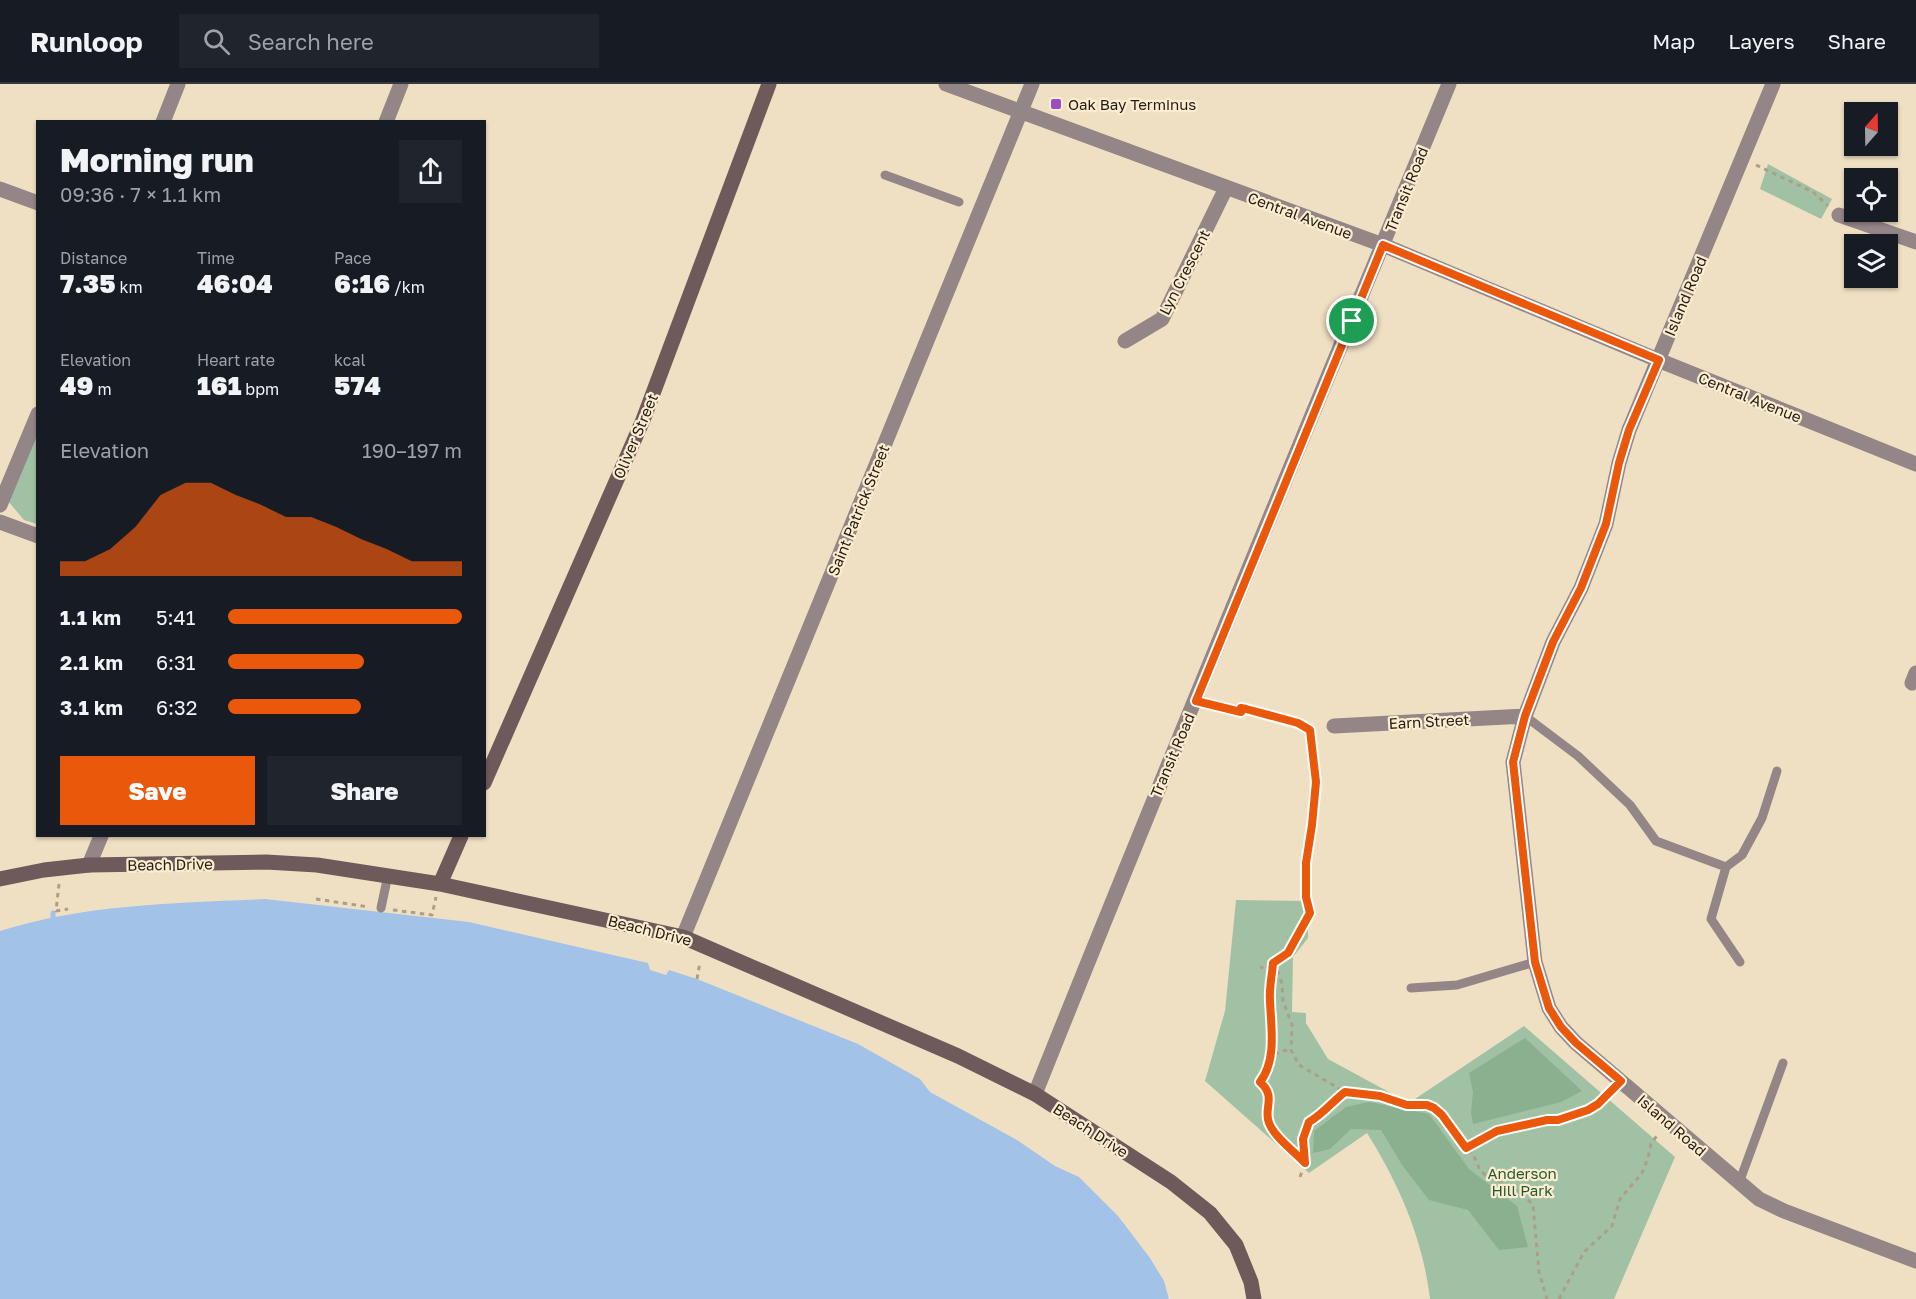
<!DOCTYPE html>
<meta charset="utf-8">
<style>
:root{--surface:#171b24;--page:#20242c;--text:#f1f3f6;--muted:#9ea1a6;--line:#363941;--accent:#ea580c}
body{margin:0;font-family:"Golos Text",sans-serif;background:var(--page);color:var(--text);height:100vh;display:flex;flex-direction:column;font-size:22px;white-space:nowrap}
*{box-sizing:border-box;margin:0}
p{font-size:20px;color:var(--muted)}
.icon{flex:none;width:33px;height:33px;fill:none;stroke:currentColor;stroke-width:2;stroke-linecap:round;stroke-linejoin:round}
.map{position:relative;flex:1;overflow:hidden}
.details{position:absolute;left:36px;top:36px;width:450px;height:717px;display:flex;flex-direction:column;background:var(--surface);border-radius:0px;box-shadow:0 2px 4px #0004}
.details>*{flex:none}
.needle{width:39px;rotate:20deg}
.tools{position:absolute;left:1844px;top:18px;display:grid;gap:12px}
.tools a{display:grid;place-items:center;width:54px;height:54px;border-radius:0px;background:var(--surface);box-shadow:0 2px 4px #0004;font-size:30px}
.pin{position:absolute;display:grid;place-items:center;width:51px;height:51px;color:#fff;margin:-26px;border:3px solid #fff;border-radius:50%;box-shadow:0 2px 6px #0007}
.round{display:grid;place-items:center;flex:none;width:63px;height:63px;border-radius:0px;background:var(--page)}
.summary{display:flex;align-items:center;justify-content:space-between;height:102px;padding:0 24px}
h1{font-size:33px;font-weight:800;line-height:45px}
.metrics{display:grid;grid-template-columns:repeat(3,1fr);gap:9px;height:102px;padding:6px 24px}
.metrics div{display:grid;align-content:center}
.metrics b{font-size:26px;font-weight:800}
.metrics small{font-size:16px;font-weight:400}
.metrics p{font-size:16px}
.chart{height:168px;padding:12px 24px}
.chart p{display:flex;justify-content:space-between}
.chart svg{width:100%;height:108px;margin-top:6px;fill:var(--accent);opacity:.7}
.button{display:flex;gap:12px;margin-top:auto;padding:12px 24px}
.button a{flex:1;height:69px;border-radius:0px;background:var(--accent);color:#fff;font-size:24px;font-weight:800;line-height:69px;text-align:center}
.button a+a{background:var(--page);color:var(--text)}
ul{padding:0 24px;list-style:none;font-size:20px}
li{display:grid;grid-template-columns:96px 72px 1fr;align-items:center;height:45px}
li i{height:15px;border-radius:8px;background:var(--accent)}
header{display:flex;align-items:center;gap:36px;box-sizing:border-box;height:84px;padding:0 30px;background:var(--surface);border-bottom:2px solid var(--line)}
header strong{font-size:28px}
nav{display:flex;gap:33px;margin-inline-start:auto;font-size:21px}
.search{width:420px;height:54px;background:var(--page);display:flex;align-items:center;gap:15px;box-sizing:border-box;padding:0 21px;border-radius:0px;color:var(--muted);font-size:22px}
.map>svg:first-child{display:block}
.green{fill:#a1c1a5}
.forest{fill:#8ab08f}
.water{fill:#a3c2e8}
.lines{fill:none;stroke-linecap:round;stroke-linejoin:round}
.stream{stroke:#a3c2e8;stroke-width:5}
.path{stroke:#ac9f88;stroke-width:3;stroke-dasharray:4.5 4.5;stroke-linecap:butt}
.lane{stroke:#948586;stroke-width:9}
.street{stroke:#948586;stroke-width:15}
.secondary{stroke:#6e595b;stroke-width:15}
.route-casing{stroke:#fff;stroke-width:12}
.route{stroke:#ea580c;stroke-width:8}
.poi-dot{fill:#9b4fc0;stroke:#fdedd0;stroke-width:2}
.labels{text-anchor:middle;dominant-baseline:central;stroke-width:4.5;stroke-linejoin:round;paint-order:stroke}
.poi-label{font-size:15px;fill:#221c12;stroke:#fdedd0;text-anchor:start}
.street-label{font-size:15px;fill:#221c12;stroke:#fdedd0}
.park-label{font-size:15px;fill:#215b2f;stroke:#fdedd0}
</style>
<header>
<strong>Runloop</strong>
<div class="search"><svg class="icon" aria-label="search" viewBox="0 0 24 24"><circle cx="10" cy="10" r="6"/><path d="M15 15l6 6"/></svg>Search here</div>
<nav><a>Map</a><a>Layers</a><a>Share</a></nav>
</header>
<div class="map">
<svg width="1916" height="1215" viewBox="0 0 1916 1215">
<rect width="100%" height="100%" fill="#f0e0c3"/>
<path class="green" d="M 1768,80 L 1832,115 L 1821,135 L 1760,105 Z
M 37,344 L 37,440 L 24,436 L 8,417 Z
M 1236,816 L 1308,817 L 1308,854 L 1293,873 L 1292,928 L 1306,929 L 1306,939 L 1328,975 L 1409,1019 L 1524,942 L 1675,1073 L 1614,1215 L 1430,1215 C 1423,1155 1399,1100 1367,1049 L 1309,1089 L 1205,997 L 1225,927 Z"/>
<path class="forest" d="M 1525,954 L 1582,1007 L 1561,1018 L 1473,1040 L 1471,1029 L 1473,1008 L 1469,989 Z
M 1369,1018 L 1429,1030 L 1469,1085 L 1517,1122 L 1528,1163 L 1499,1166 L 1468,1126 L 1429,1116 L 1402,1081 L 1381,1046 L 1351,1045 L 1330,1065 L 1313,1069 L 1314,1047 L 1346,1023 Z"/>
<path class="water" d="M 265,815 L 469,838 L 648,879 L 650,886 L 666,891 L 669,886 L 697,895 L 858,960 L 920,995 L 930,1008 L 1017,1056 L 1055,1082 L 1079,1093 L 1118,1132 L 1150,1174 L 1164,1197 L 1169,1215 L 0,1215 L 0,847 C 84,820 177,819 265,815 Z"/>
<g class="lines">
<path class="stream" d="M 53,829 L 53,834"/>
<path class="path" d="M 1756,81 L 1813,108 L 1828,122
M 1209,620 L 1241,628 L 1241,624 L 1246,625 L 1298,639 L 1310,646 L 1316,698 L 1312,741 L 1306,779 L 1306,813 L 1310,829 L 1288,869 L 1273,879 L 1264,884 L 1260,883
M 59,800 L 56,827 L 68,825
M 316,815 L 369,823
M 393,826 L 432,831 L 436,813
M 1273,879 L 1277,885 L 1282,900 L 1283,917 L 1292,941 L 1291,966 L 1299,981 L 1345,1008 L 1380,1012 L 1407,1021 L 1434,1024 L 1442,1031 L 1458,1054 L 1474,1072 L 1479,1084 L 1485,1091 L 1522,1109 L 1533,1121 L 1539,1188 L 1547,1215
M 1273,881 L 1270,915 L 1272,944 L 1270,974 L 1281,967 L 1291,966
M 697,895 L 700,878
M 1260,998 C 1277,1013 1263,1024 1269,1039 C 1275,1054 1294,1067 1305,1079
M 1256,1002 L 1267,989 L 1270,974
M 1466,1064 L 1497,1047 L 1547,1036 L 1558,1036 L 1588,1026 L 1611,1007
M 1300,1093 L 1305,1079 L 1303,1055 L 1309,1038 C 1322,1032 1333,1017 1345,1008
M 1559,1215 L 1584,1168 L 1612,1142 L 1620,1115 L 1642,1089 L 1648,1074 L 1651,1060 L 1658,1050"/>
<path class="lane" d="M 885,91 L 959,118
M 1525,632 L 1578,672 L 1630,721 L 1656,757 L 1726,783
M 381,824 L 388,791
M 1740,878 L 1711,835 L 1726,783 L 1742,771 L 1762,734 L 1777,687
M 1411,904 L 1457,901 L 1535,878
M 1739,1099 L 1783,979"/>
<path class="street" d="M 946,0 L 1383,161 L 1658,276 L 1916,380
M 1773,0 L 1629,346 L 1619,379 L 1606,440 L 1581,504 L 1553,558 L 1525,632 L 1513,678 L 1535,878 L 1549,924 L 1561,943 L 1576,959 L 1759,1115 L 1784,1127 L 1916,1177
M 163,38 L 178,0
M 386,38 L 401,0
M 0,105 L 38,119
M 1839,131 L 1916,158
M 1125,257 L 1162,235 L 1226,104
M 0,421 L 38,330
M 0,438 L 38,452
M 1912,599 L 1916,589
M 1334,642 L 1525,632
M 89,781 L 101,752
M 683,853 L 1032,0
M 1035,1010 C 1170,672 1310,336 1449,0"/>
<path class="secondary" d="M 484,699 L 643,336 L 769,0
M 0,795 L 44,786 L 89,781 L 266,778 L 317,781 L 440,800 L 683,853 L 958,972 L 1035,1010 L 1171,1098 L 1210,1129 L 1236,1161 L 1251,1198 L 1254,1215
M 440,800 L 461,752"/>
</g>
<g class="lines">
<defs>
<path id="route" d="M 1383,161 L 1659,276 L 1629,346 L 1619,379 L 1606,440 L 1581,504 L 1553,558 L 1525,632 L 1513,678 L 1535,878 L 1549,924 L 1561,943 L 1576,959 L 1621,997 L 1598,1020 L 1588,1026 L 1558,1036 L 1547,1036 L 1497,1047 L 1466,1064 L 1442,1031 L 1434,1024 L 1427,1021 L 1407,1021 L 1380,1012 L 1345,1008 C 1333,1017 1322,1031 1309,1038 L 1303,1055 L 1305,1079 C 1294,1067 1275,1054 1269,1039 C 1263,1024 1277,1013 1260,998 C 1277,976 1271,943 1270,917 C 1269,904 1272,892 1273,879 L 1288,869 L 1310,829 L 1306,813 L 1306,779 L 1312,741 L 1316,698 L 1310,646 L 1298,639 L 1246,625 L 1241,624 L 1241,628 L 1196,617 Z"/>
</defs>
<use href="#route" class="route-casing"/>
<use href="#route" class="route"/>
</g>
<rect class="poi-dot" x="1050" y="14" width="12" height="12" rx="3"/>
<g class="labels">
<g class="poi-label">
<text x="1068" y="20">Oak Bay Terminus</text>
</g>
<g class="street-label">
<text transform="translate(1406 105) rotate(-68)">Transit Road</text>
<text transform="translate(1300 131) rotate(20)">Central Avenue</text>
<text transform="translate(1184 188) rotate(-63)">Lyn Crescent</text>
<text transform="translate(1685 212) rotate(-67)">Island Road</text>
<text transform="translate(1750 313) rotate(22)">Central Avenue</text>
<text transform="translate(635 352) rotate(-67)">Oliver Street</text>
<text transform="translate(858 426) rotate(-68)">Saint Patrick Street</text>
<text transform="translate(1429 637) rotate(-3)">Earn Street</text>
<text transform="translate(1172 671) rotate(-67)">Transit Road</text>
<text transform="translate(170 780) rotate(-1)">Beach Drive</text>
<text transform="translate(650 846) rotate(14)">Beach Drive</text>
<text transform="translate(1672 1041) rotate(41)">Island Road</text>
<text transform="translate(1091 1046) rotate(33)">Beach Drive</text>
</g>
<g class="park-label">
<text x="1522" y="1089">Anderson<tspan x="1522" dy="17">Hill Park</tspan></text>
</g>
</g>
</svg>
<div class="tools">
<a><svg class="needle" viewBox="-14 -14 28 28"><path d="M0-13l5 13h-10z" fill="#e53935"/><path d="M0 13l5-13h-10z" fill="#9ea1a6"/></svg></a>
<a><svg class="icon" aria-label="locate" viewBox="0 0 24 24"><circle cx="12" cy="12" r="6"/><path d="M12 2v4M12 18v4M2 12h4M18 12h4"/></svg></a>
<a><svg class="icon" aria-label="layers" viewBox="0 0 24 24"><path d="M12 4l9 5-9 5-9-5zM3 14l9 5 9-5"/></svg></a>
</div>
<div class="pin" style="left:1352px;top:237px;background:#1e9e55"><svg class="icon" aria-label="arrive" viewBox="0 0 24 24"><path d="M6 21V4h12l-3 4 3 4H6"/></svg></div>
<section class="details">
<div class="summary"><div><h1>Morning run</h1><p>09:36 · 7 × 1.1 km</p></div><a class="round"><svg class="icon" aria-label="share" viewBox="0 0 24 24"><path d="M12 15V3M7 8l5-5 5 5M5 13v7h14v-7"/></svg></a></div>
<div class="metrics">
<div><p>Distance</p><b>7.35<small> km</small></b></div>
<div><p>Time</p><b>46:04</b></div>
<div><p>Pace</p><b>6:16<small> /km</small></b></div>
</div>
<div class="metrics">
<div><p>Elevation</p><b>49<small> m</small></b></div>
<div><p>Heart rate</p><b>161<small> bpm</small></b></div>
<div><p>kcal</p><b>574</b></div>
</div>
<div class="chart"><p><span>Elevation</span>190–197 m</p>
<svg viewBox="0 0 160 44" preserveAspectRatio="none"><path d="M0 44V38L10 38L20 33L30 24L40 11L50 6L60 6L70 11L80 15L90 20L100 20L110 24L120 29L130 33L140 38L150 38L160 38V44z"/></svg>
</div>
<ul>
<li><b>1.1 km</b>5:41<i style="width:100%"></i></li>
<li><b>2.1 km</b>6:31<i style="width:58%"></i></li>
<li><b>3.1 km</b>6:32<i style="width:57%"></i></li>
</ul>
<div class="button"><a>Save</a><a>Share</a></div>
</section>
</div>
